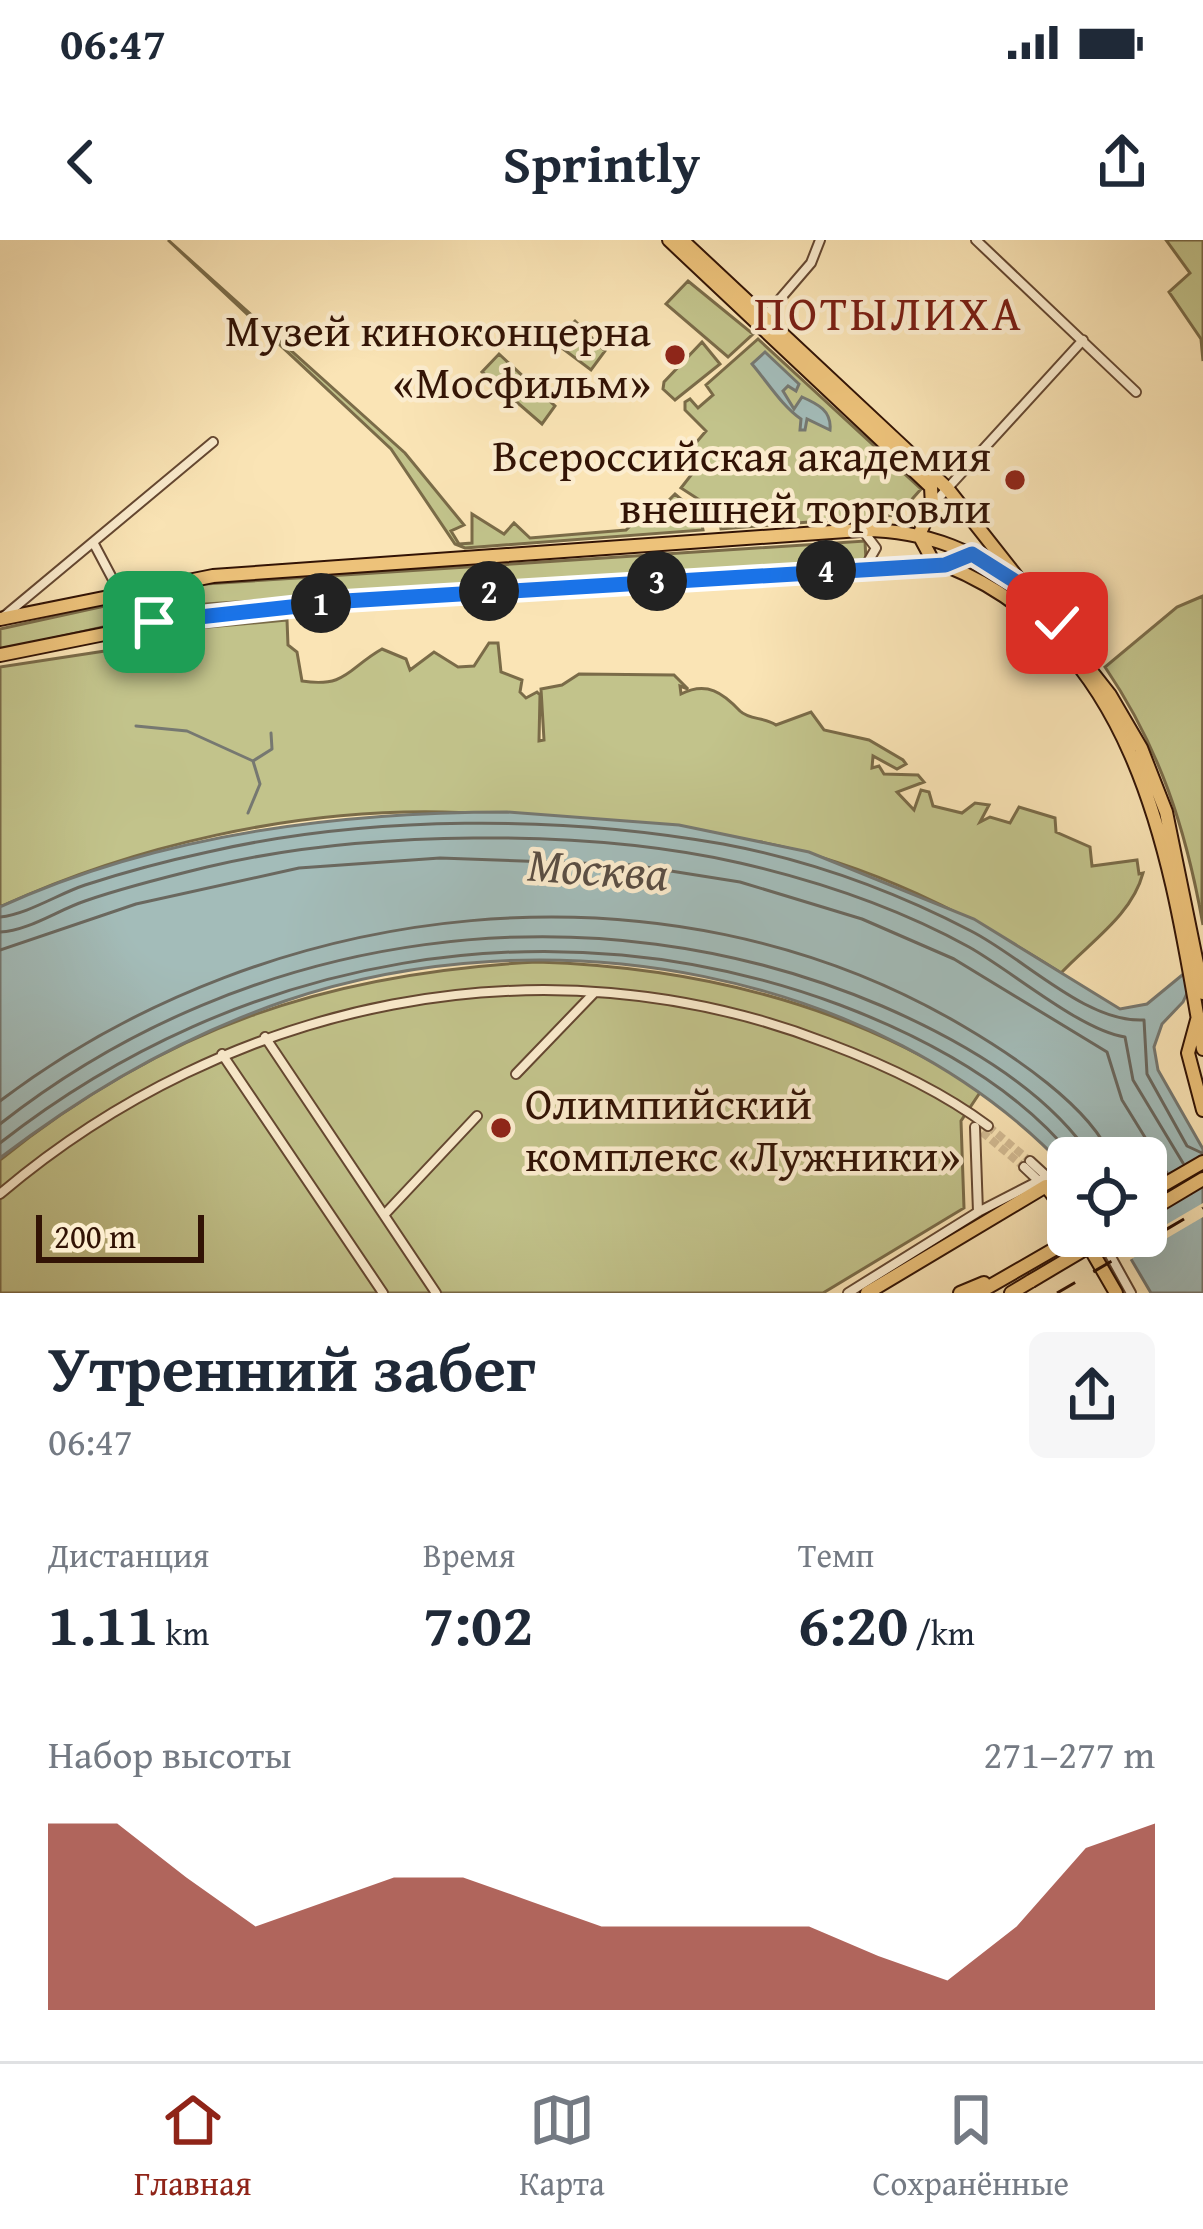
<!DOCTYPE html>
<html lang="ru">
<meta charset="utf-8">
<style>
:root{--surface:#fff;--page:#f6f6f7;--text:#1f2937;--muted:#747a83;--line:#e0e1e3;--accent:#8f2418}
body{margin:0;font-family:"Gentium Book Plus",serif;background:var(--page);color:var(--text);height:100vh;display:flex;flex-direction:column;font-size:45px;white-space:nowrap}
*{box-sizing:border-box;margin:0}
p{font-size:39px;color:var(--muted)}
.icon{flex:none;width:66px;height:66px;fill:none;stroke:currentColor;stroke-width:2;stroke-linecap:round;stroke-linejoin:round}
.map{position:relative;height:1053px;overflow:hidden}
.side{display:flex;flex-direction:column;background:var(--surface);flex:1}
.side>*{flex:none}
.buttons{position:absolute;left:1047px;top:897px;display:grid;gap:24px}
.buttons a{display:grid;place-items:center;width:120px;height:120px;border-radius:18px;background:var(--surface);box-shadow:0 12px 48px #0002;font-size:60px}
.scale{position:absolute;left:36px;bottom:30px;width:168px;box-sizing:border-box;padding-left:12px;border:6px solid #321305;border-top:0;font-size:33px;line-height:42px;white-space:nowrap;color:#321305;-webkit-text-stroke:9px #fcedcf;paint-order:stroke}
.pin{position:absolute;display:grid;place-items:center;width:102px;height:102px;color:#fff;margin:-51px;border-radius:24px;box-shadow:0 6px 18px #0006}
.km{position:absolute;width:60px;height:60px;margin:-30px;border-radius:50%;background:#222;color:#fff;font-size:33px;line-height:60px;text-align:center}
.round{display:grid;place-items:center;flex:none;width:126px;height:126px;border-radius:18px;background:var(--page)}
.head{display:flex;align-items:center;justify-content:space-between;height:204px;padding:0 48px}
h1{font-size:66px;font-weight:700;line-height:90px}
.metrics{display:grid;grid-template-columns:repeat(3,1fr);gap:18px;height:204px;padding:12px 48px}
.metrics div{display:grid;align-content:center}
.metrics b{font-size:60px;font-weight:700}
.metrics small{font-size:33px;font-weight:400}
.metrics p{font-size:33px}
.chart{height:336px;padding:24px 48px}
.chart p{display:flex;justify-content:space-between}
.chart svg{width:100%;height:216px;margin-top:12px;fill:var(--accent);opacity:.7}
.status{display:flex;justify-content:space-between;align-items:center;height:84px;padding:0 60px;background:var(--surface);direction:ltr}
.status svg{height:33px;fill:currentColor}
header{display:flex;justify-content:space-between;align-items:center;height:156px;padding:0 48px;background:var(--surface);font-size:54px;font-weight:700}
.tabs{display:flex;justify-content:space-around;align-items:center;height:168px;border-top:3px solid var(--line);background:var(--surface);font-size:33px;color:var(--muted)}
.tabs a{display:grid;justify-items:center;gap:6px}
.tabs .active{color:var(--accent)}
.map>svg:first-child{display:block}
.green{fill:#c2c38b;stroke:#7a6b48;stroke-width:3}
.water{fill:#a3bcb9;stroke:#767871;stroke-width:3}
.pier{fill:#fae4b5}
.lines{fill:none;stroke-linecap:round;stroke-linejoin:round}
.shore{stroke:#6a685f;stroke-width:3}
.stream{stroke:#767871;stroke-width:3}
.minor-tunnel{stroke:#d2ba92;stroke-width:8;stroke-dasharray:8 4;stroke-linecap:butt}
.minor-casing{stroke:#644731;stroke-width:12}
.major-casing{stroke:#321305;stroke-width:16}
.minor{stroke:#fcedcf;stroke-width:8}
.major{stroke:#edc27a;stroke-width:12}
.rail{stroke:#321305;stroke-width:3;stroke-dasharray:21 21;stroke-linecap:butt}
.major-bridge-casing{stroke:#321305;stroke-width:16;stroke-linecap:butt}
.major-bridge{stroke:#edc27a;stroke-width:12}
.route-casing{stroke:#fff;stroke-width:24}
.route{stroke:#1a73e8;stroke-width:15}
.poi-dot{fill:#8f2418;stroke:#fcedcf;stroke-width:4.5}
.labels{text-anchor:middle;dominant-baseline:central;stroke-width:9;stroke-linejoin:round;paint-order:stroke}
.poi-label{font-size:45px;fill:#321305;stroke:#fcedcf;text-anchor:end}
.neighbourhood-label{font-size:48px;letter-spacing:3px;fill:#7a1f14;stroke:#fcedcf}
.water-label{font-size:48px;font-style:italic;fill:#5a4e44;stroke:#fcedcf}
</style>
<div class="status"><b>06:47</b><svg viewBox="0 0 49 12"><path d="M0 12V9h3v3zM5 12V6h3v6zM10 12V3h3v9zM15 12V0h3v12zM26 1h20v11H26zM47 4h2v5h-2z"/></svg></div>
<header><svg class="icon" aria-label="back" viewBox="0 0 24 24"><path d="M15 5l-7 7 7 7"/></svg>Sprintly<svg class="icon" aria-label="share" viewBox="0 0 24 24"><path d="M12 15V3M7 8l5-5 5 5M5 13v7h14v-7"/></svg></header>
<div class="map">
<svg width="1203" height="1053" viewBox="0 0 1203 1053">
<rect width="100%" height="100%" fill="#fae4b5"/>
<filter id="stains"><feTurbulence type="fractalNoise" baseFrequency=".00167" numOctaves="4"/><feColorMatrix values="0 0 0 0 .2 0 0 0 0 .09 0 0 0 0 .02 0 0 0 .5 -.17"/></filter>
<radialGradient id="worn" r=".72"><stop offset=".6" stop-color="#630" stop-opacity="0"/><stop offset="1" stop-color="#630" stop-opacity=".3"/></radialGradient>
<path class="green" d="M 168,0 L 405,213 L 464,285 L 451,291 L 459,304 L 472,303 L 472,274 L 504,294 L 514,283 L 530,298 L 626,290 L 650,266 L 658,271 L 675,254 L 700,275 L 703,290 L 465,308 L 455,304 L 391,209 Z
M 1166,0 L 1203,0 L 1203,121 L 1201,99 L 1169,52 L 1190,33 Z
M 688,41 L 753,94 L 728,117 L 666,64 Z
M 575,81 L 605,111 L 591,130 L 554,102 Z
M 758,99 L 921,249 L 898,275 L 721,289 L 718,272 L 681,248 L 706,216 L 694,205 L 706,191 L 685,170 L 685,162 L 690,159 L 698,168 L 713,155 L 706,145 Z
M 702,102 L 720,124 L 675,160 L 663,149 L 664,142 Z
M 499,114 L 555,166 L 542,184 L 482,132 Z
M 865,301 L 866,321 L 206,364 L 0,410 L 0,389 L 205,344 Z
M 1203,356 L 1202,659 L 1203,685 C 1186,589 1160,508 1105,427 L 1177,367 Z
M 287,380 L 288,405 L 297,412 L 302,441 C 347,448 348,428 382,409 L 406,419 L 410,430 L 434,412 L 458,427 L 474,426 L 489,403 L 498,403 L 501,432 L 522,440 L 520,452 L 526,458 L 537,452 L 540,455 L 539,501 L 544,500 L 541,449 L 562,445 L 579,434 L 674,435 L 688,449 L 680,446 L 681,454 C 707,441 723,453 740,471 C 749,480 765,477 776,485 L 811,472 L 824,490 L 869,500 L 903,520 L 906,524 L 897,529 L 873,516 L 872,528 L 879,526 L 884,534 L 918,535 L 924,542 L 897,552 L 914,570 L 921,550 L 929,552 L 933,566 L 962,573 L 975,563 L 989,565 L 980,582 L 990,577 L 1010,583 L 1019,567 L 1055,578 L 1056,592 L 1090,607 L 1092,626 L 1137,620 L 1139,634 L 1143,633 C 1132,675 1090,702 1061,733 C 968,674 870,624 761,602 C 656,591 547,575 443,572 C 295,569 134,605 0,667 L 0,427 L 118,409 L 197,388 Z
M 537,722 C 693,727 847,763 981,851 L 961,881 L 964,968 L 823,1053 L 0,1053 L 0,920 C 164,788 328,733 537,722 Z"/>
<path class="water" d="M 765,112 L 799,144 L 796,151 L 788,146 L 783,151 L 794,169 L 802,157 C 818,164 832,171 830,190 L 807,179 L 805,190 L 800,190 L 801,179 C 783,167 768,143 752,124 Z
M 507,572 L 679,585 L 809,612 L 974,679 L 1120,769 L 1147,764 L 1203,718 L 1183,762 L 1162,784 L 1154,807 L 1158,830 L 1203,909 L 1203,1053 L 1151,1053 L 1118,997 L 1146,996 L 1146,918 L 1068,918 L 1068,930 C 879,728 545,672 285,761 C 180,797 88,851 0,918 L 0,667 C 159,594 337,572 507,572 Z"/>
<path class="pier" d="M 1203,963 L 1203,977 L 1128,1021 L 1121,1011 Z"/>
<g class="lines">
<path class="shore" d="M 0,677 C 28,674 58,654 85,645 C 125,632 166,621 208,612 C 368,575 561,575 723,604 C 808,620 894,651 971,691 C 1024,718 1086,783 1144,780 L 1147,834 L 1187,906 L 1202,913
M 0,692 C 28,691 58,670 85,661 C 125,647 166,637 207,627 C 362,590 585,588 740,623 C 818,641 898,668 969,707 C 1012,731 1080,790 1125,797 L 1133,840 L 1183,923
M 0,710 L 136,664 L 299,628 L 440,618 L 633,625 L 740,642 L 862,679 L 954,719 L 1107,812 L 1122,860 L 1167,933
M 0,861 C 271,656 665,610 963,786 C 1009,813 1092,867 1111,918
M 0,884 C 249,688 590,641 882,766 C 958,799 1045,847 1092,918
M 0,903 C 239,715 554,658 840,765 C 927,798 1015,845 1074,918"/>
<path class="stream" d="M 136,486 L 187,491 L 253,521
M 248,573 L 260,544 L 253,521 L 272,509 L 271,493"/>
<path class="minor-tunnel" d="M 988,886 L 1030,921
M 982,892 L 1024,927"/>
<defs>
<path id="minor" d="M 976,0 L 1136,152
M 762,80 L 811,23 L 820,0
M 935,262 L 1083,100
M 864,292 L 876,308 L 865,327
M 93,302 L 120,353
M 2,378 L 213,202
M 265,797 L 436,1053
M 222,814 L 383,1053
M 516,834 L 594,753
M 975,887 L 978,972
M 1030,921 L 1068,956
M 1024,927 L 1042,944
M 0,954 C 228,760 544,693 827,803 C 883,824 940,850 988,886
M 384,975 L 477,876
M 1100,997 L 1131,1053
M 848,1053 L 978,972 L 1048,936"/>
<path id="major" d="M 669,0 L 931,247 L 932,266
M 682,0 L 947,248 L 1110,455 L 1141,508 L 1166,572 L 1203,753
M 932,266 L 919,295 L 934,323
M 0,379 L 213,336 L 860,290 C 926,289 981,313 1032,353
M 0,415 L 209,373 L 945,325 C 1143,405 1171,624 1203,809
M 1197,780 L 1188,813 L 1203,870
M 1146,955 L 1203,922
M 1146,973 L 1203,939
M 1083,996 L 1116,1053
M 867,1053 L 1046,946 L 1068,975
M 960,1053 L 984,1043
M 978,1053 L 1077,996
M 1011,1053 L 1031,1041"/>
</defs>
<use href="#minor" class="minor-casing"/>
<use href="#major" class="major-casing"/>
<use href="#minor" class="minor"/>
<use href="#major" class="major"/>
<path class="rail" d="M 1057,1053 L 1203,968"/>
<defs>
<path id="major-bridge" d="M 1031,1041 L 1107,996"/>
</defs>
<use href="#major-bridge" class="major-bridge-casing"/>
<use href="#major-bridge" class="major-bridge"/>
</g>
<g class="lines">
<defs>
<path id="route" d="M 154,382 L 345,361 L 945,325 L 972,314 L 1032,352 L 1057,383"/>
</defs>
<use href="#route" class="route-casing"/>
<use href="#route" class="route"/>
</g>
<g class="poi-dot">
<circle cx="675" cy="115" r="12"/>
<circle cx="1015" cy="240" r="12"/>
<circle cx="501" cy="888" r="12"/>
</g>
<g class="labels">
<g class="poi-label">
<text x="651" y="89">Музей киноконцерна<tspan x="651" dy="52">«Мосфильм»</tspan></text>
<text x="991" y="214">Всероссийская академия<tspan x="991" dy="52">внешней торговли</tspan></text>
<text x="525" y="862" text-anchor="start">Олимпийский<tspan x="525" dy="52">комплекс «Лужники»</tspan></text>
</g>
<g class="neighbourhood-label">
<text x="889" y="72">ПОТЫЛИХА</text>
</g>
<g class="water-label">
<text transform="translate(598 628) rotate(4)">Москва</text>
</g>
</g>
<rect width="100%" height="100%" filter="url(#stains)"/>
<rect width="100%" height="100%" fill="url(#worn)"/>
</svg>
<div class="buttons">
<a><svg class="icon" aria-label="locate" viewBox="0 0 24 24"><circle cx="12" cy="12" r="6"/><path d="M12 2v4M12 18v4M2 12h4M18 12h4"/></svg></a>
</div>
<div class="scale">200 m</div>
<div class="pin" style="left:154px;top:382px;background:#1e9e55"><svg class="icon" aria-label="arrive" viewBox="0 0 24 24"><path d="M6 21V4h12l-3 4 3 4H6"/></svg></div>
<div class="pin" style="left:1057px;top:383px;background:#d93025"><svg class="icon" aria-label="check" viewBox="0 0 24 24"><path d="M5 12l5 5 9-10"/></svg></div>
<b class="km" style="left:321px;top:363px">1</b>
<b class="km" style="left:489px;top:351px">2</b>
<b class="km" style="left:657px;top:341px">3</b>
<b class="km" style="left:826px;top:330px">4</b>
</div>
<section class="side">
<div class="head"><div><h1>Утренний забег</h1><p>06:47</p></div><a class="round"><svg class="icon" aria-label="share" viewBox="0 0 24 24"><path d="M12 15V3M7 8l5-5 5 5M5 13v7h14v-7"/></svg></a></div>
<div class="metrics">
<div><p>Дистанция</p><b>1.11<small> km</small></b></div>
<div><p>Время</p><b>7:02</b></div>
<div><p>Темп</p><b>6:20<small> /km</small></b></div>
</div>
<div class="chart"><p><span>Набор высоты</span>271–277 m</p>
<svg viewBox="0 0 160 44" preserveAspectRatio="none"><path d="M0 44V6L10 6L20 17L30 27L40 22L50 17L60 17L70 22L80 27L90 27L100 27L110 27L120 33L130 38L140 27L150 11L160 6V44z"/></svg>
</div>
</section>
<nav class="tabs">
<a class="active"><svg class="icon" aria-label="home" viewBox="0 0 24 24"><path d="M3 11l9-7 9 7M6 9v11h12V9"/></svg>Главная</a>
<a><svg class="icon" aria-label="map" viewBox="0 0 24 24"><path d="M3 6l6-2 6 2 6-2v14l-6 2-6-2-6 2zM9 4v14M15 6v14"/></svg>Карта</a>
<a><svg class="icon" aria-label="saved" viewBox="0 0 24 24"><path d="M7 4h10v16l-5-4-5 4z"/></svg>Сохранённые</a>
</nav>
